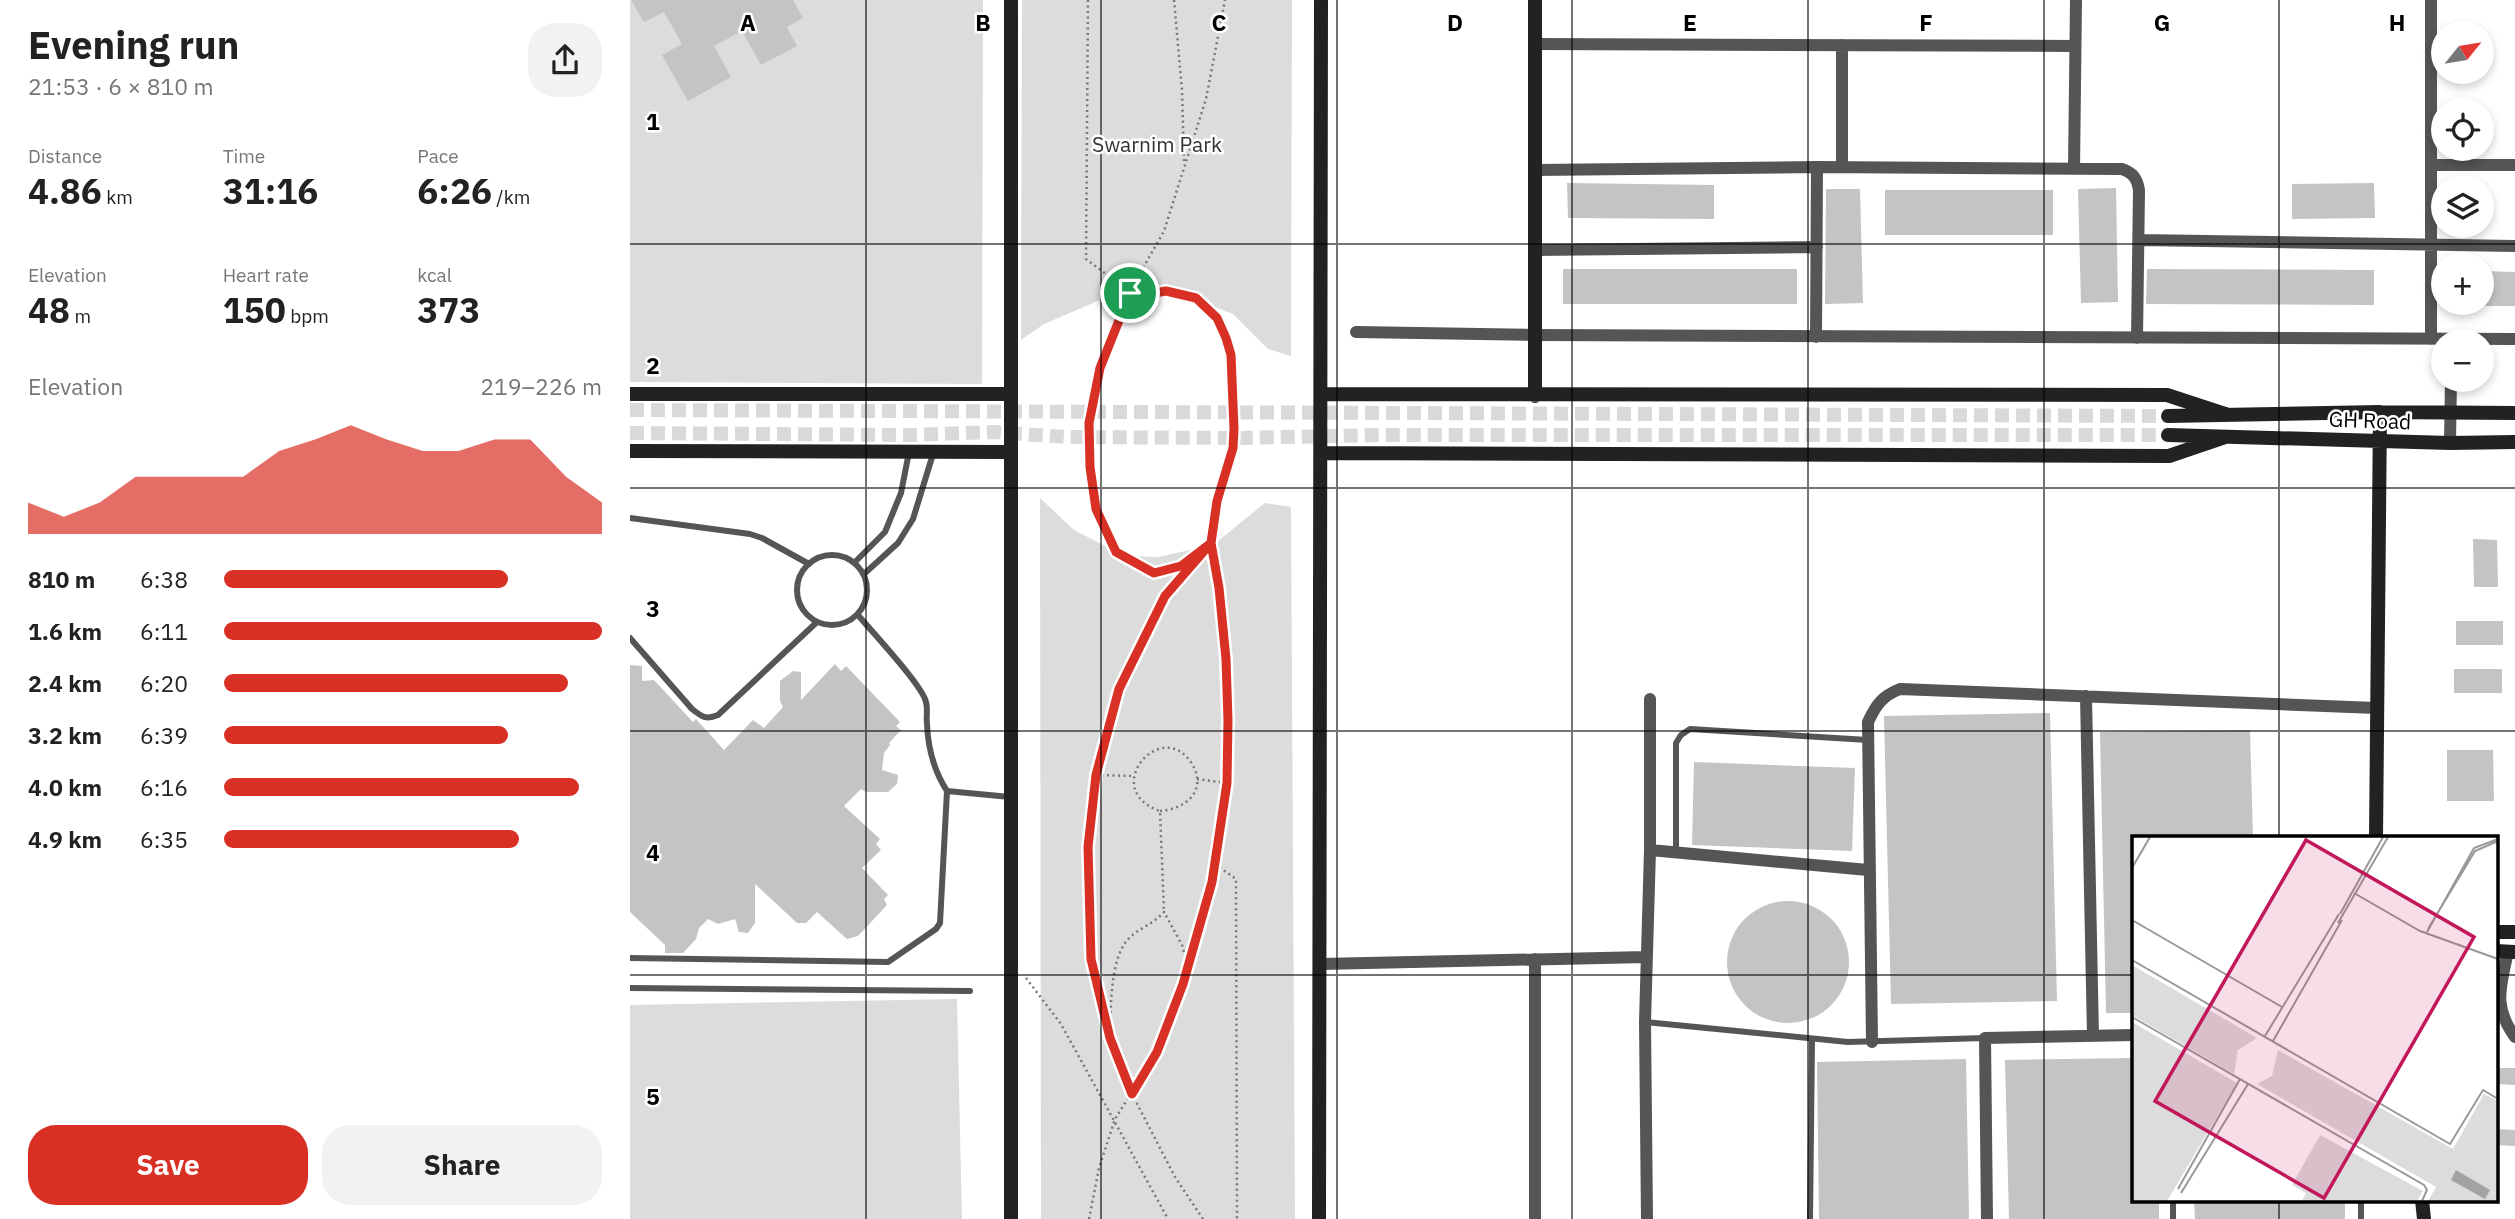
<!DOCTYPE html>
<meta charset="utf-8">
<style>
:root{--surface:#fff;--page:#f2f2f2;--text:#222;--muted:#767676;--accent:#d93025}
body{margin:0;font-family:"IBM Plex Sans",sans-serif;background:var(--page);color:var(--text);height:100vh;display:flex;flex-direction:column;font-size:26px;white-space:nowrap}
*{box-sizing:border-box;margin:0}
p{font-size:23px;color:var(--muted)}
.icon{flex:none;width:38px;height:38px;fill:none;stroke:currentColor;stroke-width:2;stroke-linecap:round;stroke-linejoin:round}
.map{position:relative;flex:1;overflow:hidden}
.side{display:flex;flex-direction:column;background:var(--surface);width:630px}
.side>*{flex:none}
.needle{width:46px;rotate:60deg}
.buttons{position:absolute;left:1801px;top:21px;display:grid;gap:14px}
.buttons a{display:grid;place-items:center;width:63px;height:63px;border-radius:50%;background:var(--surface);box-shadow:0 4px 10px #0003;font-size:35px}
.pin{position:absolute;display:grid;place-items:center;width:60px;height:60px;color:#fff;margin:-30px;border:4px solid #fff;border-radius:50%;box-shadow:0 2px 7px #0007}
.round{display:grid;place-items:center;flex:none;width:74px;height:74px;border-radius:28px;background:var(--page)}
.head{display:flex;align-items:center;justify-content:space-between;height:119px;padding:0 28px}
h1{font-size:38px;font-weight:700;line-height:52px}
.metrics{display:grid;grid-template-columns:repeat(3,1fr);gap:10px;height:119px;padding:7px 28px}
.metrics div{display:grid;align-content:center}
.metrics b{font-size:35px;font-weight:700}
.metrics small{font-size:19px;font-weight:400}
.metrics p{font-size:19px}
.chart{height:196px;padding:14px 28px}
.chart p{display:flex;justify-content:space-between}
.chart svg{width:100%;height:126px;margin-top:7px;fill:var(--accent);opacity:.7}
.action{display:flex;gap:14px;margin-top:auto;padding:14px 28px}
.action a{flex:1;height:80px;border-radius:28px;background:var(--accent);color:#fff;font-size:28px;font-weight:700;line-height:80px;text-align:center}
.action a+a{background:var(--page);color:var(--text)}
ul{padding:0 28px;list-style:none;font-size:23px}
li{display:grid;grid-template-columns:112px 84px 1fr;align-items:center;height:52px}
li i{height:18px;border-radius:9px;background:var(--accent)}
main{display:flex;flex:1;min-height:0}
.map>svg:first-child{display:block}
.green{fill:#dcdcdc}
.building{fill:#c4c4c4}
.lines{fill:none;stroke-linecap:round;stroke-linejoin:round}
.secondary-tunnel{stroke:#d9d9d9;stroke-width:14;stroke-dasharray:14 7;stroke-linecap:butt}
.path{stroke:#777;stroke-width:2.5;stroke-dasharray:2 3.5;stroke-linecap:butt}
.lane{stroke:#555;stroke-width:6}
.street{stroke:#555;stroke-width:12}
.secondary{stroke:#222;stroke-width:14}
.route-casing{stroke:#fff;stroke-width:14}
.route{stroke:#d93025;stroke-width:9}
.grid{fill:none;stroke:#000;stroke-width:2;stroke-opacity:0.55}
.labels{text-anchor:middle;dominant-baseline:central;stroke-width:5;stroke-linejoin:round;paint-order:stroke}
.park-label{font-size:21px;fill:#333;stroke:#fff}
.street-label{font-size:21px;fill:#000;stroke:#fff}
.inset-road{fill:none;stroke:#999;stroke-width:2}
.view{fill:#c2185b;fill-opacity:0.15;stroke:#c2185b;stroke-width:3.5}
.inset-edge{fill:none;stroke:#000;stroke-width:3.5}
.grid-label{font-size:23px;text-anchor:middle;font-weight:bold;fill:#000;stroke:#fff;stroke-width:5;stroke-linejoin:round;paint-order:stroke}
</style>
<main>
<section class="side">
<div class="head"><div><h1>Evening run</h1><p>21:53 · 6 × 810 m</p></div><a class="round"><svg class="icon" aria-label="share" viewBox="0 0 24 24"><path d="M12 15V3M7 8l5-5 5 5M5 13v7h14v-7"/></svg></a></div>
<div class="metrics">
<div><p>Distance</p><b>4.86<small> km</small></b></div>
<div><p>Time</p><b>31:16</b></div>
<div><p>Pace</p><b>6:26<small> /km</small></b></div>
</div>
<div class="metrics">
<div><p>Elevation</p><b>48<small> m</small></b></div>
<div><p>Heart rate</p><b>150<small> bpm</small></b></div>
<div><p>kcal</p><b>373</b></div>
</div>
<div class="chart"><p><span>Elevation</span>219–226 m</p>
<svg viewBox="0 0 160 44" preserveAspectRatio="none"><path d="M0 44V33L10 38L20 33L30 24L40 24L50 24L60 24L70 15L80 11L90 6L100 11L110 15L120 15L130 11L140 11L150 24L160 33V44z"/></svg>
</div>
<ul>
<li><b>810 m</b>6:38<i style="width:75%"></i></li>
<li><b>1.6 km</b>6:11<i style="width:100%"></i></li>
<li><b>2.4 km</b>6:20<i style="width:91%"></i></li>
<li><b>3.2 km</b>6:39<i style="width:75%"></i></li>
<li><b>4.0 km</b>6:16<i style="width:94%"></i></li>
<li><b>4.9 km</b>6:35<i style="width:78%"></i></li>
</ul>
<div class="action"><a>Save</a><a>Share</a></div>
</section>
<div class="map">
<svg width="1885" height="1219" viewBox="0 0 1885 1219">
<rect width="100%" height="100%" fill="#fff"/>
<path class="green" d="M 0,0 L 353,0 L 352,384 L 0,382 Z
M 392,0 L 662,0 L 661,356 L 638,349 L 603,314 L 534,287 L 491,291 L 414,324 L 391,340 Z
M 410,498 L 444,530 L 495,556 L 528,557 L 583,545 L 635,503 L 661,507 L 665,1219 L 411,1219 Z
M 327,999 L 332,1219 L 0,1219 L 0,1005 Z"/>
<path class="building" d="M 1,0 L 163,0 L 173,18 L 157,27 L 167,46 L 131,65 L 112,31 L 84,46 L 101,77 L 58,101 L 32,55 L 52,44 L 34,12 L 14,22 Z
M 937,183 L 1084,185 L 1084,219 L 938,218 Z
M 1744,183 L 1745,218 L 1662,219 L 1662,184 Z
M 1486,188 L 1488,302 L 1451,303 L 1448,189 Z
M 1196,189 L 1230,189 L 1233,303 L 1195,304 Z
M 1255,190 L 1423,190 L 1423,235 L 1255,235 Z
M 933,269 L 1167,269 L 1167,304 L 933,304 Z
M 1517,269 L 1744,270 L 1744,305 L 1516,304 Z
M 1852,271 L 1885,272 L 1885,306 L 1852,306 Z
M 1843,539 L 1867,540 L 1868,587 L 1844,587 Z
M 1826,621 L 1873,621 L 1873,645 L 1826,645 Z
M 205,664 L 211,671 L 216,666 L 270,722 L 266,726 L 271,730 L 259,743 L 260,745 L 254,753 L 252,770 L 268,775 L 267,784 L 258,792 L 236,792 L 231,789 L 214,806 L 250,839 L 246,844 L 251,850 L 232,868 L 258,895 L 254,899 L 257,905 L 228,936 L 217,939 L 187,912 L 176,923 L 167,923 L 125,884 L 125,923 L 118,933 L 109,932 L 105,919 L 88,924 L 78,919 L 69,928 L 66,939 L 53,953 L 35,953 L 35,945 L 0,912 L 0,665 L 12,666 L 12,681 L 24,680 L 63,722 L 66,719 L 94,750 L 123,720 L 134,728 L 153,707 L 150,701 L 150,681 L 163,671 L 171,672 L 171,700 Z
M 1824,669 L 1872,669 L 1872,693 L 1824,693 Z
M 1420,713 L 1427,1001 L 1261,1004 L 1254,716 Z
M 1620,730 L 1623,837 L 1503,837 L 1503,1013 L 1476,1013 L 1470,732 Z
M 1817,750 L 1863,750 L 1864,801 L 1817,801 Z
M 1064,762 L 1225,768 L 1222,851 L 1062,845 Z
M1097 962a61 61 0 1 1 122 0a61 61 0 1 1-122 0Z
M 1503,1058 L 1503,1200 L 1529,1200 L 1529,1219 L 1379,1219 L 1375,1060 Z
M 1336,1059 L 1339,1219 L 1189,1219 L 1187,1062 Z
M 1866,1068 L 1885,1068 L 1885,1085 L 1866,1084 Z
M 1866,1129 L 1885,1130 L 1885,1146 L 1866,1145 Z
M 1564,1200 L 1715,1200 L 1715,1219 L 1565,1219 Z"/>
<g class="lines">
<path class="secondary-tunnel" d="M 0,410 L 1538,416
M 0,433 L 281,435 L 364,432 L 436,437 L 605,438 L 752,435 L 1538,435"/>
<path class="path" d="M 458,0 L 456,259 L 476,274 L 504,284
M 544,0 L 552,90 L 554,161
M 576,547 L 551,566 L 524,573 L 487,552 L 466,509 L 460,467 L 459,423 L 470,368 L 504,284 L 534,231 L 576,99 L 595,0
M 466,775 L 504,776
M 567,779 L 597,783
M 530,811 C 556,809 578,790 562,764 C 532,715 468,790 530,811 L 534,912
M 585,864 L 606,879 L 607,1217 L 605,1219
M 396,978 L 431,1024 L 538,1219
M 480,1035 C 481,1008 480,965 495,943 C 505,929 523,925 534,912 L 552,945 L 558,966
M 459,1219 L 469,1168 L 485,1119 L 527,1052 L 553,984 L 582,882 L 597,783 L 596,658 L 589,588 L 581,543 L 587,501 L 603,448 L 601,355 L 596,338 L 587,318 L 566,298 L 536,291 L 512,295 L 500,293
M 573,1219 L 545,1177 L 502,1094 L 480,1038 L 461,959 L 459,847 L 466,775 L 489,689 L 535,596 L 581,543"/>
<path class="lane" d="M 0,518 L 120,534 L 132,538 L 179,564
M167 590a35 35 0 1 1 70 0a35 35 0 1 1-70 0Z
M 225,562 L 255,532 L 271,493 L 279,452
M 234,574 L 268,543 L 283,519 L 303,454
M 228,615 C 242,632 292,685 296,702 C 298,708 296,717 297,724 C 298,748 304,771 317,791 L 380,797
M 0,638 L 62,709 C 72,717 76,720 88,715 L 187,622
M 1046,853 L 1046,743 L 1051,735 L 1060,729 L 1238,740
M 0,958 L 258,962 L 306,929 L 310,923 L 317,791
M 0,988 L 340,991
M 1015,1022 L 1218,1042 L 1355,1038
M 1543,1200 L 1543,1219
M 1731,1200 L 1731,1219
M 1180,1219 L 1182,1040"/>
<path class="street" d="M 1801,0 L 1801,339
M 905,44 L 1445,46
M 1212,45 L 1212,167
M 1801,165 L 1885,165
M 1444,169 L 1446,0
M 905,170 L 1187,167 L 1492,169 C 1503,173 1507,178 1509,190 L 1507,338
M 1510,240 L 1885,246
M 905,250 L 1187,247
M 726,332 L 905,335 L 1885,339
M 1186,337 L 1187,167
M 1820,443 L 1821,380
M 1456,696 L 1463,1036
M 1020,850 L 1238,870
M 1878,951 C 1871,987 1862,1005 1885,1037
M 691,964 L 1016,957
M 1242,1042 L 1238,722 C 1246,705 1252,696 1270,689 L 1746,708
M 905,1219 L 905,959
M 1017,1219 L 1015,1022 L 1020,850 L 1020,699
M 1357,1219 L 1355,1038 L 1504,1035"/>
<path class="secondary" d="M 381,0 L 381,1219
M 0,394 L 380,394
M 691,394 L 1537,395 L 1598,415
M 905,396 L 905,0
M 1538,416 L 1750,412 L 1885,413
M 1538,435 L 1820,443 L 1885,442
M 0,451 L 380,452
M 691,453 L 1539,456 L 1595,437
M 1746,838 L 1750,412
M 1866,932 L 1885,932
M 1866,951 L 1885,952
M 1792,1200 L 1794,1219
M 689,1219 L 691,0"/>
</g>
<g class="lines">
<defs>
<path id="route" d="M 500,293 L 512,295 L 536,291 L 566,298 L 587,318 L 596,338 L 601,355 L 604,429 L 603,448 L 587,501 L 581,543 L 589,588 L 596,659 L 598,720 L 597,783 L 582,882 L 553,984 L 527,1052 L 502,1094 L 480,1038 L 461,959 L 458,847 L 466,775 L 489,689 L 535,596 L 581,543 L 551,566 L 524,573 L 486,552 L 466,509 L 460,467 L 459,423 L 470,368 L 500,293"/>
</defs>
<use href="#route" class="route-casing"/>
<use href="#route" class="route"/>
</g>
<path class="grid" d="M 236,0 L 236,1219M 471,0 L 471,1219M 707,0 L 707,1219M 942,0 L 942,1219M 1178,0 L 1178,1219M 1414,0 L 1414,1219M 1649,0 L 1649,838M 0,244 L 1885,244M 0,488 L 1885,488M 0,731 L 1885,731M 0,975 L 1504,975M 1866,975 L 1885,975M 1649,1200 L 1649,1219"/>
<g class="labels">
<g class="park-label">
<text x="527" y="144">Swarnim Park</text>
</g>
<g class="street-label">
<text transform="translate(1740 420) rotate(2)">GH Road</text>
</g>
</g>
<g transform="translate(1502 836)">
<rect width="366" height="366" fill="#fff"/>
<path d="M 0,129 L 125,202 L 106,214 L 102,238 L 0,179 ZM 0,186 L 105,247 L 35,365 L 0,365 ZM 146,214 L 321,313 L 352,258 L 366,265 L 366,365 L 296,365 L 304,351 L 125,248 L 140,240 ZM 188,299 L 291,355 L 285,365 L 170,365 L 174,357 L 160,349 Z" fill="#dcdcdc"/>
<path d="M 324,334 L 358,354 L 353,363 L 319,344 Z" fill="#a3a3a3"/>
<path class="inset-road" d="M 0,32 L 18,1M 222,57 L 288,95 L 366,123M 208,78 L 251,1M 0,84 L 150,171M 206,87 L 256,1M 296,93 L 343,15 L 366,5M 295,96 L 342,12 L 366,3M 0,124 L 318,308 L 351,254 L 366,263M 0,181 L 292,349 L 295,354 L 290,365M 133,200 L 207,78M 141,205 L 210,84M 46,353 L 108,243M 49,357 L 116,248"/>
<path class="view" d="M 174,4 L 342,101 L 192,362 L 23,265 Z"/>
<rect width="366" height="366" class="inset-edge"/>
</g>
<g class="grid-label">
<text x="118" y="31">A</text>
<text x="353" y="31">B</text>
<text x="589" y="31">C</text>
<text x="825" y="31">D</text>
<text x="1060" y="31">E</text>
<text x="1296" y="31">F</text>
<text x="1532" y="31">G</text>
<text x="1767" y="31">H</text>
<text x="23" y="130">1</text>
<text x="23" y="374">2</text>
<text x="23" y="617">3</text>
<text x="23" y="861">4</text>
<text x="23" y="1105">5</text>
</g>
</svg>
<div class="buttons">
<a><svg class="needle" viewBox="-14 -14 28 28"><path d="M0-13l5 13h-10z" fill="#e53935"/><path d="M0 13l5-13h-10z" fill="#767676"/></svg></a>
<a><svg class="icon" aria-label="locate" viewBox="0 0 24 24"><circle cx="12" cy="12" r="6"/><path d="M12 2v4M12 18v4M2 12h4M18 12h4"/></svg></a>
<a><svg class="icon" aria-label="layers" viewBox="0 0 24 24"><path d="M12 4l9 5-9 5-9-5zM3 14l9 5 9-5"/></svg></a>
<a>+</a>
<a>−</a>
</div>
<div class="pin" style="left:500px;top:293px;background:#1e9e55"><svg class="icon" aria-label="arrive" viewBox="0 0 24 24"><path d="M6 21V4h12l-3 4 3 4H6"/></svg></div>
</div>
</main>
